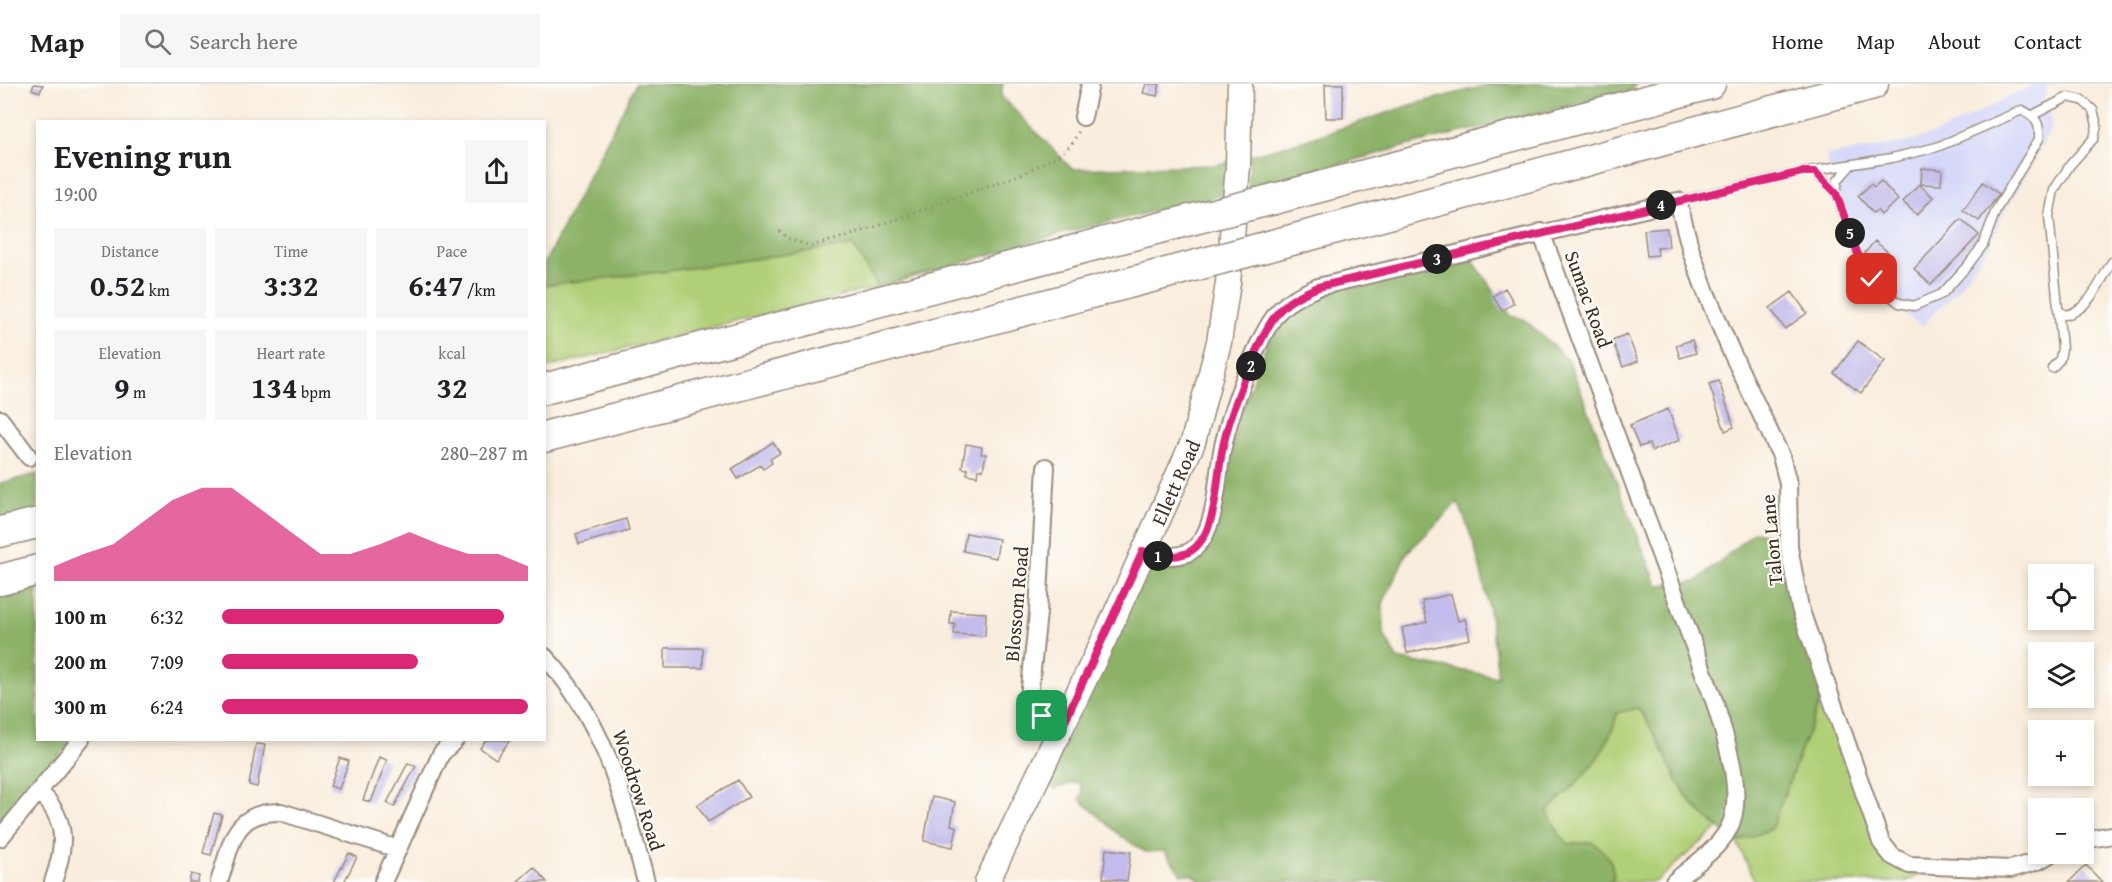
<!DOCTYPE html>
<meta charset="utf-8">
<style>
:root{--surface:#fff;--page:#f6f6f6;--text:#202124;--muted:#757577;--line:#e0e0e0;--accent:#db2777}
body{margin:0;font-family:"Gentium Book Plus",serif;background:var(--page);color:var(--text);height:100vh;display:flex;flex-direction:column;font-size:22px;white-space:nowrap}
*{box-sizing:border-box;margin:0}
p{font-size:20px;color:var(--muted)}
.icon{flex:none;width:33px;height:33px;fill:none;stroke:currentColor;stroke-width:2;stroke-linecap:round;stroke-linejoin:round}
.map{position:relative;flex:1;overflow:hidden}
.panel{position:absolute;left:36px;top:36px;width:510px;height:621px;display:flex;flex-direction:column;background:var(--surface);border-radius:0px;box-shadow:0 3px 9px #0003}
.panel>*{flex:none}
.controls{position:absolute;left:2028px;top:480px;display:grid;gap:12px}
.controls a{display:grid;place-items:center;width:66px;height:66px;border-radius:0px;background:var(--surface);box-shadow:0 3px 9px #0003;font-size:30px}
.pin{position:absolute;display:grid;place-items:center;width:51px;height:51px;color:#fff;margin:-26px;border-radius:12px;box-shadow:0 3px 9px #0006}
.km{position:absolute;width:30px;height:30px;margin:-15px;border-radius:50%;background:#222;color:#fff;font-size:16px;line-height:30px;text-align:center}
.round{display:grid;place-items:center;flex:none;width:63px;height:63px;border-radius:0px;background:var(--page)}
.head{display:flex;align-items:center;justify-content:space-between;height:102px;padding:0 18px}
h1{font-size:33px;font-weight:700;line-height:45px}
.metrics{display:grid;grid-template-columns:repeat(3,1fr);gap:9px;height:102px;padding:6px 18px}
.metrics div{display:grid;align-content:center;border-radius:0px;background:var(--page);text-align:center}
.metrics b{font-size:30px;font-weight:700}
.metrics small{font-size:16px;font-weight:400}
.metrics p{font-size:16px}
.chart{height:168px;padding:12px 18px}
.chart p{display:flex;justify-content:space-between}
.chart svg{width:100%;height:108px;margin-top:6px;fill:var(--accent);opacity:.7}
ul{padding:0 18px;list-style:none;font-size:20px}
li{display:grid;grid-template-columns:96px 72px 1fr;align-items:center;height:45px}
li i{height:15px;border-radius:8px;background:var(--accent)}
header{display:flex;align-items:center;gap:36px;box-sizing:border-box;height:84px;padding:0 30px;background:var(--surface);border-bottom:2px solid var(--line)}
header strong{font-size:28px}
nav{display:flex;gap:33px;margin-inline-start:auto;font-size:21px}
.search{width:420px;height:54px;background:var(--page);display:flex;align-items:center;gap:15px;box-sizing:border-box;padding:0 21px;border-radius:0px;color:var(--muted);font-size:22px}
.map>svg:first-child{display:block}
.built{fill:#d5d8f9}
.green{fill:#b0cf76;stroke:#767c4a;stroke-width:1.5}
.forest{fill:#8cb267;stroke:#646e42;stroke-width:1.5;fill-rule:evenodd}
.building{fill:#c3bbeb}
.lines{fill:none;stroke-linecap:round;stroke-linejoin:round}
.lane-casing{stroke:#9a8c7e;stroke-width:11}
.street-casing{stroke:#9a8c7e;stroke-width:20}
.secondary-casing{stroke:#9a8c7e;stroke-width:27}
.highway-casing{stroke:#9a8c7e;stroke-width:33}
.path{stroke:#9a8c7e;stroke-width:3;stroke-dasharray:1.5 4.5;stroke-linecap:butt}
.lane{stroke:#fff;stroke-width:8}
.street{stroke:#fff;stroke-width:16}
.secondary{stroke:#fff;stroke-width:24}
.highway{stroke:#fff;stroke-width:30}
.highway-bridge-casing{stroke:#9a8c7e;stroke-width:33;stroke-linecap:butt}
.highway-bridge{stroke:#fff;stroke-width:30}
.route-casing{stroke:#fff;stroke-width:12}
.route{stroke:#db2777;stroke-width:8}
.labels{text-anchor:middle;dominant-baseline:central;stroke-width:4.5;stroke-linejoin:round;paint-order:stroke}
.street-label{font-size:20px;fill:#3b2a1e;stroke:#fdfcf7}
</style>
<header>
<strong>Map</strong>
<div class="search"><svg class="icon" aria-label="search" viewBox="0 0 24 24"><circle cx="10" cy="10" r="6"/><path d="M15 15l6 6"/></svg>Search here</div>
<nav><a>Home</a><a>Map</a><a>About</a><a>Contact</a></nav>
</header>
<div class="map">
<svg width="2112" height="798" viewBox="0 0 2112 798">
<rect width="100%" height="100%" fill="#fdfcf7"/>
<filter id="ink" filterUnits="userSpaceOnUse"><feTurbulence type="fractalNoise" baseFrequency=".0167" numOctaves="2"/><feDisplacementMap in="SourceGraphic" scale="12" xChannelSelector="R" yChannelSelector="G"/><feConvolveMatrix kernelMatrix="1 2 1 2 8 2 1 2 1" color-interpolation-filters="sRGB"/></filter>
<filter id="wash" filterUnits="userSpaceOnUse"><feTurbulence type="fractalNoise" baseFrequency=".008" numOctaves="4" result="noise"/><feDisplacementMap in="SourceGraphic" scale="24" xChannelSelector="R" yChannelSelector="G"/><feGaussianBlur stdDeviation="1.35" result="paint"/><feColorMatrix in="noise" values="0 0 0 0 0 0 0 0 0 0 0 0 0 0 0 0 0 1.4 0 .05"/><feComposite in="paint" operator="in"/></filter>
<g filter="url(#wash)">
<rect width="100%" height="100%" fill="#f9eddd"/>
<path class="built" d="M 2035,0 L 2048,0 L 2043,18 L 2051,29 L 2051,45 L 2003,130 L 1990,161 L 1958,205 L 1922,242 L 1887,218 L 1869,199 L 1855,176 L 1835,120 L 1826,72 L 1899,60 L 1936,50 Z"/>
<path class="green" d="M 853,161 L 878,203 L 545,284 L 544,201 Z
M 1825,604 L 1878,761 L 1927,787 L 1905,798 L 1755,798 L 1737,758 L 1771,745 Z
M 1637,624 C 1661,653 1670,692 1694,722 C 1700,730 1711,736 1719,743 L 1655,798 L 1612,798 L 1614,791 L 1592,758 L 1569,761 L 1560,751 L 1547,727 C 1575,700 1610,667 1617,629 Z"/>
<path class="forest" d="M 636,0 L 1003,0 L 1001,12 L 1072,85 L 1215,81 L 1231,77 L 1228,110 L 1079,145 L 878,203 L 853,161 L 668,187 L 545,201 L 544,180 Z
M 1492,0 L 1636,0 L 1630,7 L 1410,61 L 1248,105 L 1250,71 L 1303,57 L 1411,21 Z
M 1471,174 L 1511,232 L 1524,235 L 1569,277 L 1657,501 L 1696,498 L 1755,447 L 1774,454 L 1786,452 L 1825,604 L 1771,745 L 1737,758 C 1723,747 1705,735 1694,721 C 1670,692 1661,653 1638,624 L 1617,629 C 1609,671 1578,698 1547,727 L 1560,751 L 1569,760 L 1592,758 C 1606,769 1617,779 1612,798 L 1200,798 L 1200,795 L 1191,790 L 1181,790 L 1164,767 L 1145,768 L 1121,752 L 1085,720 L 1080,715 L 1082,707 L 1080,699 L 1072,699 L 1055,705 L 1047,700 L 1144,488 C 1164,474 1186,481 1199,471 C 1216,458 1217,423 1221,404 C 1229,366 1262,250 1289,226 C 1316,202 1431,183 1471,174 ZM 1458,418 C 1482,472 1492,534 1498,593 L 1397,575 L 1383,548 L 1383,519 L 1406,470 Z
M 37,390 L 37,425 L 0,434 L 0,399 Z
M 37,503 L 38,656 L 72,656 L 0,744 L 0,513 Z"/>
<g id="blocks">
<path class="building" d="M 34,0 L 43,1 L 40,8 L 32,5 Z
M 1146,0 L 1160,0 L 1157,12 L 1143,9 Z
M 1325,0 L 1343,0 L 1343,34 L 1326,34 Z
M 1922,84 L 1942,86 L 1941,101 L 1921,100 Z
M 1881,97 L 1898,116 L 1881,131 L 1877,126 L 1873,129 L 1858,112 L 1871,100 L 1874,103 Z
M 1983,98 L 1999,110 L 1979,137 L 1963,126 Z
M 1919,100 L 1933,113 L 1917,131 L 1903,118 Z
M 1961,135 L 1979,151 L 1931,201 L 1914,185 Z
M 1667,144 L 1669,163 L 1657,164 L 1658,171 L 1647,172 L 1644,146 Z
M 1875,157 L 1888,168 L 1876,182 L 1863,171 Z
M 1505,204 L 1514,219 L 1502,227 L 1493,212 Z
M 1792,208 L 1807,229 L 1785,245 L 1770,224 Z
M 1627,250 L 1638,277 L 1623,283 L 1612,256 Z
M 1692,256 L 1696,269 L 1680,274 L 1676,261 Z
M 1858,257 L 1885,277 L 1861,309 L 1834,289 Z
M 1719,297 L 1734,343 L 1725,347 L 1709,300 Z
M 1668,325 L 1680,356 L 1652,367 L 1649,360 L 1639,363 L 1630,341 Z
M 773,358 L 780,369 L 770,375 L 772,379 L 763,385 L 760,381 L 738,395 L 732,385 Z
M 966,360 L 982,363 L 981,370 L 986,370 L 983,386 L 978,386 L 977,392 L 967,390 L 968,385 L 962,384 Z
M 626,435 L 629,446 L 579,460 L 576,450 Z
M 966,449 L 999,455 L 996,474 L 963,467 Z
M 1451,510 L 1458,537 L 1465,535 L 1470,555 L 1407,569 L 1402,544 L 1427,538 L 1422,517 Z
M 951,527 L 986,529 L 985,552 L 954,550 L 955,540 L 950,540 Z
M 665,564 L 703,564 L 703,584 L 665,584 Z
M 486,656 L 510,656 L 496,675 L 480,664 Z
M 256,660 L 265,661 L 257,703 L 249,701 Z
M 379,673 L 387,676 L 371,718 L 363,716 Z
M 340,674 L 349,677 L 339,705 L 330,702 Z
M 408,679 L 416,682 L 394,723 L 387,719 Z
M 738,696 L 749,713 L 708,738 L 697,721 Z
M 932,713 L 955,718 L 951,741 L 957,743 L 953,763 L 924,757 Z
M 214,729 L 222,731 L 211,771 L 203,769 Z
M 1106,765 L 1131,768 L 1127,797 L 1103,794 Z
M 349,769 L 357,773 L 344,798 L 334,798 Z
M 2086,781 L 2102,798 L 2069,798 Z
M 534,783 L 547,798 L 517,798 Z
M 191,790 L 199,792 L 198,798 L 189,798 Z"/>
</g>
</g>
<g filter="url(#ink)">
<use href="#blocks" fill-opacity="0" stroke="#9a8c7e" stroke-width="1.5"/>
<g class="lines">
<defs>
<path id="lane" d="M 2033,31 L 2068,13 L 2082,16 L 2093,26 L 2097,41 L 2094,54 L 2070,81 L 2054,106 L 2049,132 L 2062,264 L 2060,275 L 2052,284
M 1836,109 L 1838,96 L 1851,81
M 1678,117 L 1802,88 L 1892,74 L 1937,63 L 2022,26 C 2037,33 2040,40 2039,55 L 1996,126 L 1983,161 L 1968,181 L 1942,210 L 1914,222 L 1899,219 L 1871,196 L 1860,176 L 1836,109 L 1815,88
M 2058,226 L 2065,231 C 2089,227 2100,197 2112,178"/>
<path id="street" d="M 1083,33 L 1090,0
M 1541,148 L 1715,619 C 1725,654 1747,712 1728,746 C 1716,767 1692,782 1674,798
M 0,335 L 29,373
M 1046,383 L 1038,529 L 1029,613 C 1032,631 1048,635 1063,641
M 1143,467 C 1158,473 1183,476 1196,463 C 1219,441 1216,388 1224,358 C 1231,328 1260,243 1282,224 C 1292,214 1305,209 1318,203 L 1678,117 L 1691,167 L 1705,206 L 1730,265 L 1781,372 L 1788,399 L 1789,463 L 1800,524 L 1881,758 L 1892,772 L 1909,781 L 2011,785 L 2038,777 L 2050,770
M 544,572 C 604,634 624,717 646,798
M 39,707 C 68,736 66,761 53,798
M 0,754 L 81,656
M 2084,756 L 2112,751
M 219,798 C 232,760 232,727 281,728 L 398,765
M 383,798 L 441,670 L 455,656"/>
<g id="secondary">
<path id="s1" d="M 987,798 L 1108,547 L 1193,358 L 1219,258 L 1228,199 L 1238,82 L 1240,0"/>
</g>
<path id="highway" d="M 1274,115 L 1710,0
M 1273,161 L 1873,0
M 544,305 L 1190,136
M 544,353 L 1178,186
M 0,448 L 38,439
M 0,496 L 38,486"/>
</defs>
<use href="#lane" class="lane-casing"/>
<use href="#street" class="street-casing"/>
<use href="#secondary" class="secondary-casing"/>
<use href="#highway" class="highway-casing"/>
<path class="path" d="M 779,147 L 789,155 L 812,162 L 858,149 L 1025,89 L 1060,70 L 1071,61 L 1079,47"/>
<use href="#lane" class="lane"/>
<use href="#street" class="street"/>
<use href="#secondary" class="secondary"/>
<use href="#highway" class="highway"/>
<defs>
<path id="highway-bridge" d="M 1190,136 L 1274,115
M 1178,186 L 1273,161"/>
</defs>
<use href="#highway-bridge" class="highway-bridge-casing"/>
<use href="#highway-bridge" class="highway-bridge"/>
</g>
</g>
<g class="lines" filter="url(#ink)">
<defs>
<path id="route" d="M 1042,632 L 1063,641 L 1143,467 C 1158,473 1183,476 1196,463 C 1219,440 1216,388 1224,358 C 1231,328 1261,243 1282,224 C 1292,214 1305,209 1318,203 L 1802,88 L 1815,88 L 1836,109 L 1860,176 L 1872,195"/>
</defs>
<use href="#route" class="route-casing"/>
<use href="#route" class="route"/>
</g>
<g class="labels">
<g class="street-label">
<text transform="translate(1589 215) rotate(70)">Sumac Road</text>
<text stroke="none"><textPath href="#s1" startOffset="442">Ellett Road</textPath></text>
<text transform="translate(1771 456) rotate(-95)">Talon Lane</text>
<text transform="translate(1016 520) rotate(-85)">Blossom Road</text>
<text transform="translate(639 706) rotate(72)">Woodrow Road</text>
</g>
</g>
</svg>
<div class="controls">
<a><svg class="icon" aria-label="locate" viewBox="0 0 24 24"><circle cx="12" cy="12" r="6"/><path d="M12 2v4M12 18v4M2 12h4M18 12h4"/></svg></a>
<a><svg class="icon" aria-label="layers" viewBox="0 0 24 24"><path d="M12 4l9 5-9 5-9-5zM3 14l9 5 9-5"/></svg></a>
<a>+</a>
<a>−</a>
</div>
<div class="pin" style="left:1042px;top:632px;background:#1e9e55"><svg class="icon" aria-label="arrive" viewBox="0 0 24 24"><path d="M6 21V4h12l-3 4 3 4H6"/></svg></div>
<div class="pin" style="left:1872px;top:195px;background:#d93025"><svg class="icon" aria-label="check" viewBox="0 0 24 24"><path d="M5 12l5 5 9-10"/></svg></div>
<b class="km" style="left:1158px;top:472px">1</b>
<b class="km" style="left:1251px;top:282px">2</b>
<b class="km" style="left:1437px;top:175px">3</b>
<b class="km" style="left:1661px;top:121px">4</b>
<b class="km" style="left:1850px;top:149px">5</b>
<section class="panel">
<div class="head"><div><h1>Evening run</h1><p>19:00</p></div><a class="round"><svg class="icon" aria-label="share" viewBox="0 0 24 24"><path d="M12 15V3M7 8l5-5 5 5M5 13v7h14v-7"/></svg></a></div>
<div class="metrics">
<div><p>Distance</p><b>0.52<small> km</small></b></div>
<div><p>Time</p><b>3:32</b></div>
<div><p>Pace</p><b>6:47<small> /km</small></b></div>
</div>
<div class="metrics">
<div><p>Elevation</p><b>9<small> m</small></b></div>
<div><p>Heart rate</p><b>134<small> bpm</small></b></div>
<div><p>kcal</p><b>32</b></div>
</div>
<div class="chart"><p><span>Elevation</span>280–287 m</p>
<svg viewBox="0 0 160 44" preserveAspectRatio="none"><path d="M0 44V38L10 33L20 29L30 20L40 11L50 6L60 6L70 15L80 24L90 33L100 33L110 29L120 24L130 29L140 33L150 33L160 38V44z"/></svg>
</div>
<ul>
<li><b>100 m</b>6:32<i style="width:92%"></i></li>
<li><b>200 m</b>7:09<i style="width:64%"></i></li>
<li><b>300 m</b>6:24<i style="width:100%"></i></li>
</ul>
</section>
</div>
